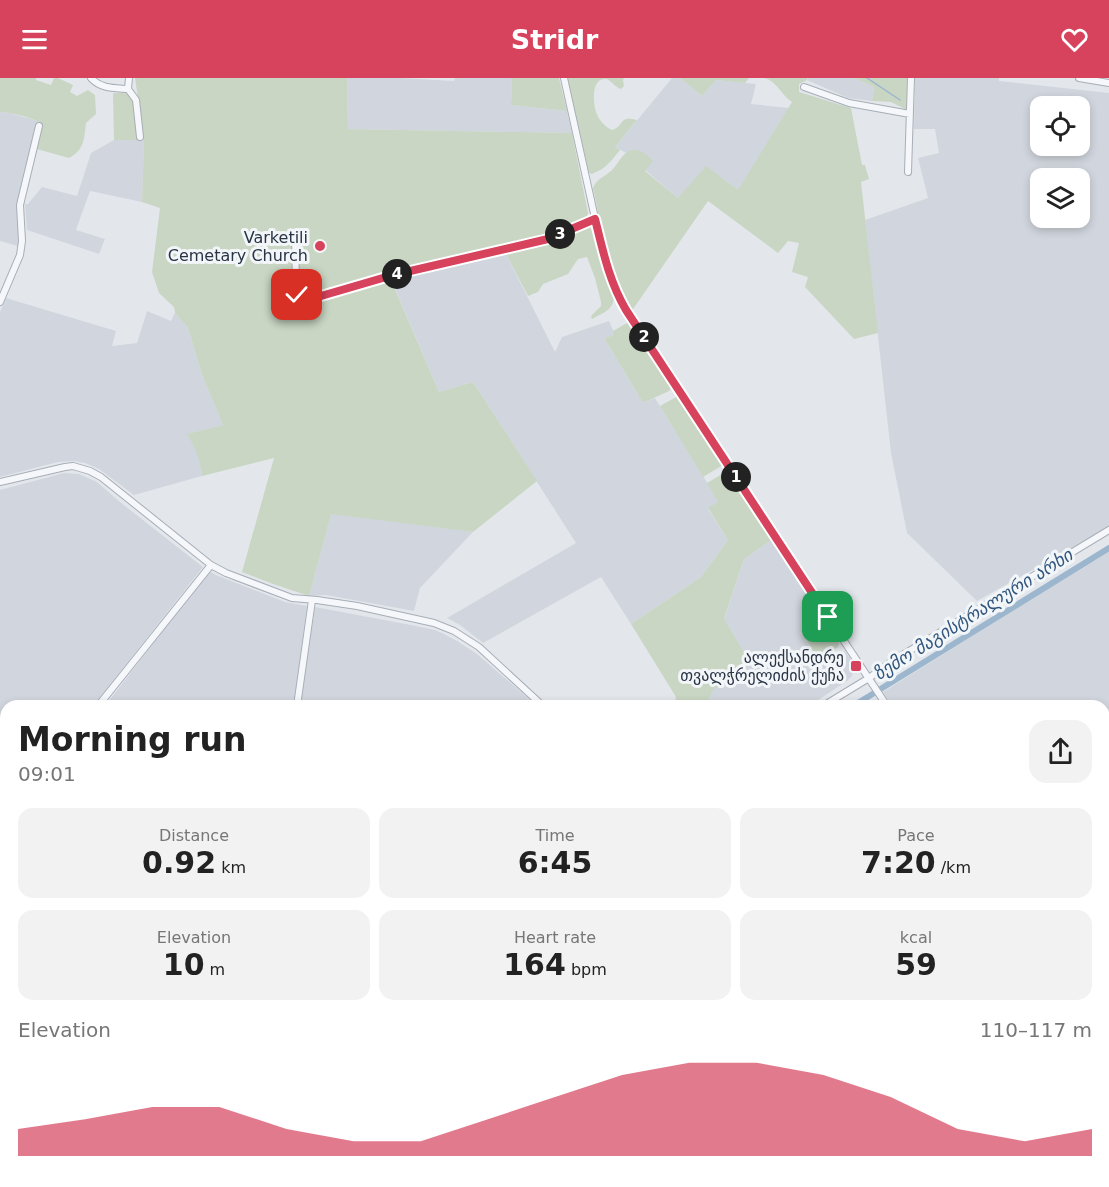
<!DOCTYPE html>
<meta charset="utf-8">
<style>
:root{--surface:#fff;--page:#f2f2f2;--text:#222;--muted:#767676;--accent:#d7425d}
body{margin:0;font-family:"DejaVu Sans","Noto Sans Georgian",sans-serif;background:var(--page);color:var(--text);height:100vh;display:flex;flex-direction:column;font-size:22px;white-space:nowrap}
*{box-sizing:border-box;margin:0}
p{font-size:20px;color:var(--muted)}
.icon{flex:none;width:33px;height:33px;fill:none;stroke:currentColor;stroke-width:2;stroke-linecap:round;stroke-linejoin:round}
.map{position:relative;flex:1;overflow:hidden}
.details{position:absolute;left:0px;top:622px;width:1110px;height:488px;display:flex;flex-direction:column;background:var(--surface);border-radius:18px 18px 0 0;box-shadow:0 3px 9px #0003}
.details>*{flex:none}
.controls{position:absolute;left:1030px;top:18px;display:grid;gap:12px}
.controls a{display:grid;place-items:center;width:60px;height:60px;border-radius:12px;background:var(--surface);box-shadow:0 3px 9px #0003;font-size:30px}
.pin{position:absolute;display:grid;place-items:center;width:51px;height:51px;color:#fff;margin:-26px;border-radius:12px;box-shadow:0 3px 9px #0006}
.km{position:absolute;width:30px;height:30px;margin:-15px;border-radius:50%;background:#222;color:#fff;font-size:16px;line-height:30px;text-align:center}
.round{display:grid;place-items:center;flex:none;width:63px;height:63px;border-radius:18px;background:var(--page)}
.headline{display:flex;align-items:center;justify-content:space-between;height:102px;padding:0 18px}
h1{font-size:33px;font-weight:800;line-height:45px}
.figures{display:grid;grid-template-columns:repeat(3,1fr);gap:9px;height:102px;padding:6px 18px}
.figures div{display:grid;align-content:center;border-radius:15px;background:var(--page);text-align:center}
.figures b{font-size:30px;font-weight:800}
.figures small{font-size:16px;font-weight:400}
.figures p{font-size:16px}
.chart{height:168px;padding:12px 18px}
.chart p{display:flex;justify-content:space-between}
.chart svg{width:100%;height:108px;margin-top:6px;fill:var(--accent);opacity:.7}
header{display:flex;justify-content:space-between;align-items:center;height:78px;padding:0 18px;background:var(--accent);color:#fff;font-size:27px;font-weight:800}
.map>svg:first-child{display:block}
.built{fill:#d1d6de;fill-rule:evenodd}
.green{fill:#c9d6c3}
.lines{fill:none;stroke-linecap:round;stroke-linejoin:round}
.stream{stroke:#9cb6ce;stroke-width:1.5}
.canal{stroke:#9cb6ce;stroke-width:6}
.minor-casing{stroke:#a7aeb7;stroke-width:8}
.minor{stroke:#f6f7fa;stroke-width:6}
.route-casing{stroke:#fff;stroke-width:12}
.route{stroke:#d7425d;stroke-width:8}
.poi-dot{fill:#d7425d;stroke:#f3f6f9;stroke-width:2}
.labels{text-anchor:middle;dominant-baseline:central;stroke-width:6;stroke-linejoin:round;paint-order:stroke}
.poi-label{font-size:16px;fill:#293445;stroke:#f3f6f9;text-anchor:end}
.water-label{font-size:18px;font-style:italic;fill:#31557c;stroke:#f3f6f9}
</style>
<header><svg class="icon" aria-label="menu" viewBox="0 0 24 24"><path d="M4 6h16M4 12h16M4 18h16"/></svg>Stridr<svg class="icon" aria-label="heart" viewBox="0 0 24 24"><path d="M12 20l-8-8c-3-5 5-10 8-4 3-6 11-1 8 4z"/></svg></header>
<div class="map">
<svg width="1109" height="1109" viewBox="0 0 1109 1109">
<rect width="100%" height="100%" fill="#e3e7ec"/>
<path class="built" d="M 347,0 L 400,0 L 454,3 L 455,0 L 512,0 L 511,27 L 567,33 L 572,55 L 348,51 Z
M 672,0 L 680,0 L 702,18 L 716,2 L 756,6 L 751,26 L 789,30 L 738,113 L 678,120 L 645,92 L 631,72 L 626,75 L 615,69 Z
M 808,0 L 854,0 L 874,9 L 872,23 L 848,20 L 807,2 Z
M 915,0 L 999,0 L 999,3 L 1109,15 L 1109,449 L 977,523 L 907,455 L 891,375 L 865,142 L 928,120 L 918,80 L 939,75 L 935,51 L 914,51 ZM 1041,28 L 1080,28 L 1080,68 L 1041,68 ZM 1041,100 L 1080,100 L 1080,140 L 1041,140 Z
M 0,34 L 10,35 L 38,43 L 18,122 L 17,132 L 19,155 L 18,168 L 0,163 Z
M 144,61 L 142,124 L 90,113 L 76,152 L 105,161 L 99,176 L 27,152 L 25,126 L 28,126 L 42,109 L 77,118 L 91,75 L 114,62 Z
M 505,174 L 555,274 L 562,259 L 609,243 L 615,257 L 604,260 L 608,267 L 643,325 L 655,320 L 719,424 L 708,431 L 728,462 L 701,499 L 631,546 L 601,499 L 483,565 L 460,547 L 447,540 L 576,465 L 473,304 L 439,314 L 391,201 Z
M 6,220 L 116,253 L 112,268 L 137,265 L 147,233 L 171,243 L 175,235 L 188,250 L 202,297 L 223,347 L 188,356 L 197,372 L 200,382 L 202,398 L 134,417 L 99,391 L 85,385 L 74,383 L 58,384 L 0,399 L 0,234 Z
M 64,395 L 79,396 L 97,404 L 120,424 L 203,489 L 93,628 L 6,628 L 6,716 L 0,712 L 0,412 Z
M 331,435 L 473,454 L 420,510 L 414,533 L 326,517 L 309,518 Z
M 773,461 L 824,539 L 800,554 L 822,587 L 845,573 L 851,582 L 854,589 L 853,595 L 851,599 L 847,603 L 809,628 L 706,628 L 711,613 L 750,586 L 724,542 L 744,481 Z
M 1109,472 L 1109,664 L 1104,668 L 1104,628 L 892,628 L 883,614 Z
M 209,493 L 216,497 L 285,524 L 307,528 L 294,628 L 105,628 Z
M 315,529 L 411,547 L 435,552 L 444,556 L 457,563 L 477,576 L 537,628 L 300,628 Z
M 6,749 L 6,947 L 0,942 L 0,757 Z"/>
<path class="green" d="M 0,0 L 36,0 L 36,2 L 51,7 L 54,0 L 58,0 L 73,7 L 70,14 L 77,18 L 88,12 L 95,17 L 96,36 L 86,45 C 84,60 85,72 69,80 L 37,71 L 43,46 C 30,39 15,35 0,34 Z
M 135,0 L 347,0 L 348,51 L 572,55 L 588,135 C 585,146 570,149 560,153 L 562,159 L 592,148 L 614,218 C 614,232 603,235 592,241 L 591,238 L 601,228 L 601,224 L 595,200 L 587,179 L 578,181 L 568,196 L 543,206 L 538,214 L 528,218 L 505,174 L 391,202 L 439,314 L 473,304 L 537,403 L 473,454 L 331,436 L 309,518 L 273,506 L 242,494 L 274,380 L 202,398 C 200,380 196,371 187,356 L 223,347 L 202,297 L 188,250 L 175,235 L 174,229 L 159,215 L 152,194 L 160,130 L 142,124 L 144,61 Z
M 512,0 L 559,0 L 567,33 L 511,27 Z
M 567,0 L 624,0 L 623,2 L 624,8 L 621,11 C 614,9 611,1 605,1 C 591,1 593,25 596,34 C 599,42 604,48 612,52 C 625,48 618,37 637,42 L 615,69 L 620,72 C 610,84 607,90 592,96 L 589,95 Z
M 680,0 L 749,0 L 745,5 L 716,2 L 702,18 Z
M 764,0 L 807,0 L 807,2 L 799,6 L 799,14 L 851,30 L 862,87 L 865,87 L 869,101 L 861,104 L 878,255 L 854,261 L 805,209 L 808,199 L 792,194 L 799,165 L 788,163 L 778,175 L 708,123 L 631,234 C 625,224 618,213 614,201 C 604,172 600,140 593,110 C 596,101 604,99 611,93 C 619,86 624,69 637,72 C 644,74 648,78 653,83 L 645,93 L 678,120 L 706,88 L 738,112 L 792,24 C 781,17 777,3 764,0 Z
M 854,0 L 908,0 L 907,32 L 891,24 L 872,23 L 874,9 Z
M 113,15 C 118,15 123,14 128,16 C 137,22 137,52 138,62 L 114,62 Z
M 629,244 L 672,308 L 669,313 L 643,325 L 604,260 L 614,257 L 613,253 Z
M 678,318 L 723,387 L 703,399 L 660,328 Z
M 727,393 L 773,461 L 744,481 L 724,541 L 751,586 L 712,613 L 706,628 L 674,628 L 676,619 L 631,546 L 701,499 L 728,462 L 708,430 L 718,424 L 707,405 Z
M 824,539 L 839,565 L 838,569 L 819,582 L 800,553 Z
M 1109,673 L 1109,821 L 1104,825 L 1104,677 Z
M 0,942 L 6,947 L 6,1049 L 0,1048 Z
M 0,1053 L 6,1055 L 6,1104 L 107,1104 L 100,1109 L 0,1109 Z
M 120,1104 L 231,1104 L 230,1109 L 132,1109 Z
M 326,1104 L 382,1104 L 394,1109 L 324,1109 Z
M 395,1104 L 480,1104 L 479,1109 L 409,1109 Z
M 512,1104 L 585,1104 L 583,1109 L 509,1109 Z"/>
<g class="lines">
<path class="stream" d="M 867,0 L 900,22
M 0,1104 L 9,1109"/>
<path class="canal" d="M 853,628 L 1109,470
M 602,1109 L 604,1104"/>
<defs>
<path id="minor" d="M 91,0 C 101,11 114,10 128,11 L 136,22 L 140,59
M 564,0 C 573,41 582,81 591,122 C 599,159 607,198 625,232 L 887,628
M 1079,0 L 1109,5
M 804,9 L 849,25 L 910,36
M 128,11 L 129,0
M 908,94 L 911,0
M 295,156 L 296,208 L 297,217 L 306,220 L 321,218 L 393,197 L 548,161 L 595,141
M 0,224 L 20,177 L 22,163 L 20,127 L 39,48
M 0,404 L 65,389 L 73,388 L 90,393 L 101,399 L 211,487 L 226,495 L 292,520 L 317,522 L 357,528 L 434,545 L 454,553 L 479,569 L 543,628
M 98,628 L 211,487
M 297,628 L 312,522
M 823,628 L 869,600 L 891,584 L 1109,452
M 1104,673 L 1109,669
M 0,751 L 6,743
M 1104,831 L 1109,826
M 1104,905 L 1109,911
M 1104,961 L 1109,957
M 1104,987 L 1109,996
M 797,1104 L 801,1109
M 925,1104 L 930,1109
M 1058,1104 L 1063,1109
M 588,1109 L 589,1104
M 785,1109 L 791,1104
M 1105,1109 L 1109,1100"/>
</defs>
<use href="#minor" class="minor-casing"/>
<use href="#minor" class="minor"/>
</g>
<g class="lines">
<defs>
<path id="route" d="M 297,217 L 306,220 L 321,218 L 393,197 L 548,161 L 595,141 C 603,173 609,203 626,232 L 828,539"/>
</defs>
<use href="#route" class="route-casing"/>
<use href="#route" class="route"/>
</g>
<g class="poi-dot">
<circle cx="320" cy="168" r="6"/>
<rect x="850" y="582" width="12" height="12" rx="3"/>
</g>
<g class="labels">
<g class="poi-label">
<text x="308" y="159">Varketili<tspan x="308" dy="18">Cemetary Church</tspan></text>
<text x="844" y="579">ალექსანდრე<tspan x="844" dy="18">თვალჭრელიძის ქუჩა</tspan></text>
</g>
<g class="water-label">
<text transform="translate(973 536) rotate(-32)">ზემო მაგისტრალური არხი</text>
</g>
</g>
</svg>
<div class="controls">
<a><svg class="icon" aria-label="locate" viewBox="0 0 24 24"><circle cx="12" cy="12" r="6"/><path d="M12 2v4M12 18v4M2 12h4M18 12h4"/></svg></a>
<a><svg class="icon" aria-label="layers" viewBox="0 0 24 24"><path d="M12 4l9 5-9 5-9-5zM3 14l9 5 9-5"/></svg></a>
</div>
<div class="pin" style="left:828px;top:539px;background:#1e9e55"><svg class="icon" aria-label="arrive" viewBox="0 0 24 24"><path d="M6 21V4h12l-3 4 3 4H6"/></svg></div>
<div class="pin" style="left:297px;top:217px;background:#d93025"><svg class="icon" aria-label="check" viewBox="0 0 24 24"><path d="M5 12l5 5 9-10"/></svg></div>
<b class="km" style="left:736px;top:399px">1</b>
<b class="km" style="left:644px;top:259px">2</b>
<b class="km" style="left:560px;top:156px">3</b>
<b class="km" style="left:397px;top:196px">4</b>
<section class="details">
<div class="headline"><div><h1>Morning run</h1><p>09:01</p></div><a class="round"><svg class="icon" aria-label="share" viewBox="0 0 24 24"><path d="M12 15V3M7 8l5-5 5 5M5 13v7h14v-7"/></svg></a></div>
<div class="figures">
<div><p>Distance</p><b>0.92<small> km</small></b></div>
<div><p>Time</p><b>6:45</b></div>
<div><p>Pace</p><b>7:20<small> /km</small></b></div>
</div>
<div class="figures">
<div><p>Elevation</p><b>10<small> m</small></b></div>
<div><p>Heart rate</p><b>164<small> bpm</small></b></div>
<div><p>kcal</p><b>59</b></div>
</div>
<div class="chart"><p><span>Elevation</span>110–117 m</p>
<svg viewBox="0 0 160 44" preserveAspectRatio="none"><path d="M0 44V33L10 29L20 24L30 24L40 33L50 38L60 38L70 29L80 20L90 11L100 6L110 6L120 11L130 20L140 33L150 38L160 33V44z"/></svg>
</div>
</section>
</div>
